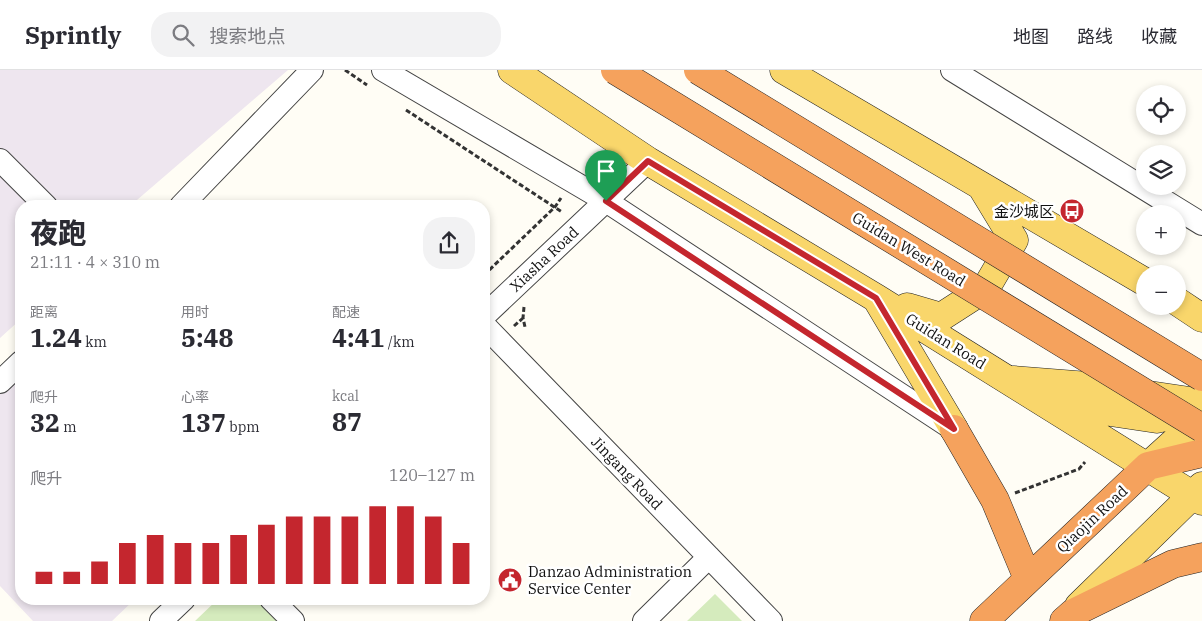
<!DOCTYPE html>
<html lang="zh">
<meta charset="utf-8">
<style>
:root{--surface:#fff;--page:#f2f2f3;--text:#2b2b33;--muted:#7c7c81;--line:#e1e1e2;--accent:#c4262e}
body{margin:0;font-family:"IBM Plex Serif","Noto Sans SC",serif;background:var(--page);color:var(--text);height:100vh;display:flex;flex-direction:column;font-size:19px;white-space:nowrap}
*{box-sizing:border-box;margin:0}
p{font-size:16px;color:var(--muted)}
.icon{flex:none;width:28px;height:28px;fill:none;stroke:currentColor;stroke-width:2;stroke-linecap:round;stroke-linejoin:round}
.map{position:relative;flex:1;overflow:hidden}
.panel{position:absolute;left:15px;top:130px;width:475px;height:405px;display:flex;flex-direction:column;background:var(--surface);border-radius:20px;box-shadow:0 2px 8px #0003}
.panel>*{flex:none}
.controls{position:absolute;left:1136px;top:15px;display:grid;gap:10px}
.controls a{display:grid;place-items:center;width:50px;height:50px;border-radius:50%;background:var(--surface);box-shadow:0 2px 8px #0003;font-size:25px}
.pin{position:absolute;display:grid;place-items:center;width:42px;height:42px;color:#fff;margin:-51px -21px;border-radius:50% 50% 50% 0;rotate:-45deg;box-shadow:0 0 5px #0007}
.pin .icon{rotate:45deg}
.round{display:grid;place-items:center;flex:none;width:52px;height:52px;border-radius:20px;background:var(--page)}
.head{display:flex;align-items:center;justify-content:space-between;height:85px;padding:0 15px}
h1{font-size:28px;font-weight:800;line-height:38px}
.metrics{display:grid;grid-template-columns:repeat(3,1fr);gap:8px;height:85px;padding:5px 15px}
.metrics div{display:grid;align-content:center}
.metrics b{font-size:25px;font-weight:800}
.metrics small{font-size:14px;font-weight:400}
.metrics p{font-size:14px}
.chart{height:140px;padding:10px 15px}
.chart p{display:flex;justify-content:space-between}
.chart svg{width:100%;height:90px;margin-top:5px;stroke:var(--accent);stroke-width:6}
header{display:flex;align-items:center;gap:30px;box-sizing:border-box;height:70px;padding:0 25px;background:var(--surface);border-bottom:1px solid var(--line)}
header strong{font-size:24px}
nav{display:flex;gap:28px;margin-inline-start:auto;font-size:18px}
.search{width:350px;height:45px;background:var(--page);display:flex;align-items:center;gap:12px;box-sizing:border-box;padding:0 18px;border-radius:20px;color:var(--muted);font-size:19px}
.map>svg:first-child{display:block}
.industrial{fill:#eee6ef}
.green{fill:#d5ebbd}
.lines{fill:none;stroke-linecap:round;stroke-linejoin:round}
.minor-casing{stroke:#444;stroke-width:24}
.major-casing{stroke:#222;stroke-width:29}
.highway-casing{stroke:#222;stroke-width:29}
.path{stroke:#333;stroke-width:3;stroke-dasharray:5 2.5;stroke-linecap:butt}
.minor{stroke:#fff;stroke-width:22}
.major{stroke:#f9d66b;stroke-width:28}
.highway{stroke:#f5a25d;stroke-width:28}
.highway-bridge-casing{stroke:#222;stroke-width:29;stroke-linecap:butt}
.highway-bridge{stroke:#f5a25d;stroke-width:28}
.route-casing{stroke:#fff;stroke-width:10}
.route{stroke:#c4262e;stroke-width:6}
.labels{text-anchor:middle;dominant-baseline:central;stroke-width:5;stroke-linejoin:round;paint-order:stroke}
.poi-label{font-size:15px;fill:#111;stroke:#fff;text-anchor:end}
.street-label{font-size:15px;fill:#111;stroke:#fff}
</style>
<header>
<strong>Sprintly</strong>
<div class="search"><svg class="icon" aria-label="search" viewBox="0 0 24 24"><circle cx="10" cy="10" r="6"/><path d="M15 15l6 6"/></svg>搜索地点</div>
<nav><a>地图</a><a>路线</a><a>收藏</a></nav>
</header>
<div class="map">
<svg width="1202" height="551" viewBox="0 0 1202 551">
<rect width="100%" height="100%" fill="#fffdf5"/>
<path class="industrial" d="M 0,0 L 288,0 L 130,136 L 21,136 L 21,249 L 0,268 Z
M 21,304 L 21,529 L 135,529 L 112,551 L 33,551 L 0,516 L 0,324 Z"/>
<path class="green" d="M 715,524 L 742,551 L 687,551 Z
M 218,529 L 260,529 L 281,551 L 195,551 Z"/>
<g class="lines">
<defs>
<path id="minor" d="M 383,0 L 606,131 L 953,359
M 952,0 L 1202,154
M 0,90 L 46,136
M 181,136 L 312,0
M 484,246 L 648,91
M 484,255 L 771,551
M 0,312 L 21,292
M 271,529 L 293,551
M 161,551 L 184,529
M 644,551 L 709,487"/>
<path id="major" d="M 512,0 L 648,91 L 876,228 L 1202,431
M 784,0 L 1145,212
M 878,231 L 954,359
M 1178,232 L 1202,248
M 907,237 L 941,247 L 986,218 L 1014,170 L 983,119
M 1013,310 L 1088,316 L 1202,333
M 1057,334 L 1157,349 L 1194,340
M 1148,396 L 1202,347
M 1079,536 L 1202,416"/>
<path id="highway" d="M 954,359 L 995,430 L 1028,509
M 984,551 L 1148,396 L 1202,383
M 1064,551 L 1073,543 L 1173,494 L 1202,487"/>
</defs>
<use href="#minor" class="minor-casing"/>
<use href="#major" class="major-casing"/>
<use href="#highway" class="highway-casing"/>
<path class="path" d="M 345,0 L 367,15
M 406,40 L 562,142
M 484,205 L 555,137 L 561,128
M 524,237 L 523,248 L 525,257
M 514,256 L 523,248
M 1015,423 L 1079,399 L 1085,392"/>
<use href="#minor" class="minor"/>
<use href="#major" class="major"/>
<use href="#highway" class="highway"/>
<defs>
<path id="highway-bridge" d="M 615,0 L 1202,358
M 698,0 L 1202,307"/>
</defs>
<use href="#highway-bridge" class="highway-bridge-casing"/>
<use href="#highway-bridge" class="highway-bridge"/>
</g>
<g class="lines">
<defs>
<path id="route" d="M 648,91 L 876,228 L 954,359 L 606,131 Z"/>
</defs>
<use href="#route" class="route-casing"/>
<use href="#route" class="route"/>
</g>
<defs>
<symbol id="bus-disc" viewBox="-11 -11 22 22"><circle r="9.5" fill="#c4262e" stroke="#fff"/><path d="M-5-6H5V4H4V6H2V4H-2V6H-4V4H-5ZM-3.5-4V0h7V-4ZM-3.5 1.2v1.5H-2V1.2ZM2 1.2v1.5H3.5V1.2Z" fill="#fff"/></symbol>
<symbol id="civic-disc" viewBox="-11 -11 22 22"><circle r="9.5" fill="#c4262e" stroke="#fff"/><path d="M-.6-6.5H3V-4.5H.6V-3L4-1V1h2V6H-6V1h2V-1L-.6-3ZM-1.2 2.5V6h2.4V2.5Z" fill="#fff"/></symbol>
</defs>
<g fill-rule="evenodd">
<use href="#bus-disc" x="1058" y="127" width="28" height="28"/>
<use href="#civic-disc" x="496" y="496" width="28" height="28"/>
</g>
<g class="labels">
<g class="poi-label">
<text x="1054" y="141">金沙城区</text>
<text x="528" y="501" text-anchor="start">Danzao Administration<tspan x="528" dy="17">Service Center</tspan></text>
</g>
<g class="street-label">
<text transform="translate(909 179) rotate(31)">Guidan West Road</text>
<text transform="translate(544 189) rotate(-43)">Xiasha Road</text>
<text transform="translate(946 271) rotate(32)">Guidan Road</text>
<text transform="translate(627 403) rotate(46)">Jingang Road</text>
<text transform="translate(1092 449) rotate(-43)">Qiaojin Road</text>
</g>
</g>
</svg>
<div class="controls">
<a><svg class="icon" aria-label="locate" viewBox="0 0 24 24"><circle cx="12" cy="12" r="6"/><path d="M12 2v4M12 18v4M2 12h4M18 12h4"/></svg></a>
<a><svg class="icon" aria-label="layers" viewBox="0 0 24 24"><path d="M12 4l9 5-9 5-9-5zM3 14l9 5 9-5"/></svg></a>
<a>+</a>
<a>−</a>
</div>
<div class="pin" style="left:606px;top:131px;background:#1e9e55"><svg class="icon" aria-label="arrive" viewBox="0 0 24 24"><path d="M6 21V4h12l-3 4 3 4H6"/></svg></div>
<section class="panel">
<div class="head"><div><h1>夜跑</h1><p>21:11 · 4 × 310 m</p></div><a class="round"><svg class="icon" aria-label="share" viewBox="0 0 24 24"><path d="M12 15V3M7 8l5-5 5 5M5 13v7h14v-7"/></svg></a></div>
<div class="metrics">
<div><p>距离</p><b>1.24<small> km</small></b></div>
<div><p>用时</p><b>5:48</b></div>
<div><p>配速</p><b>4:41<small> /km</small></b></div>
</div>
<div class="metrics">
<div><p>爬升</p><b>32<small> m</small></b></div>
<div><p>心率</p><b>137<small> bpm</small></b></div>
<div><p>kcal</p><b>87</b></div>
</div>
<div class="chart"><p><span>爬升</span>120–127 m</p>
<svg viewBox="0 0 160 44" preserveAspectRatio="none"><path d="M5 44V38M15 44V38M25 44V33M35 44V24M45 44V20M55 44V24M65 44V24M75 44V20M85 44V15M95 44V11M105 44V11M115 44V11M125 44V6M135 44V6M145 44V11M155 44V24"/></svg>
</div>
</section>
</div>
